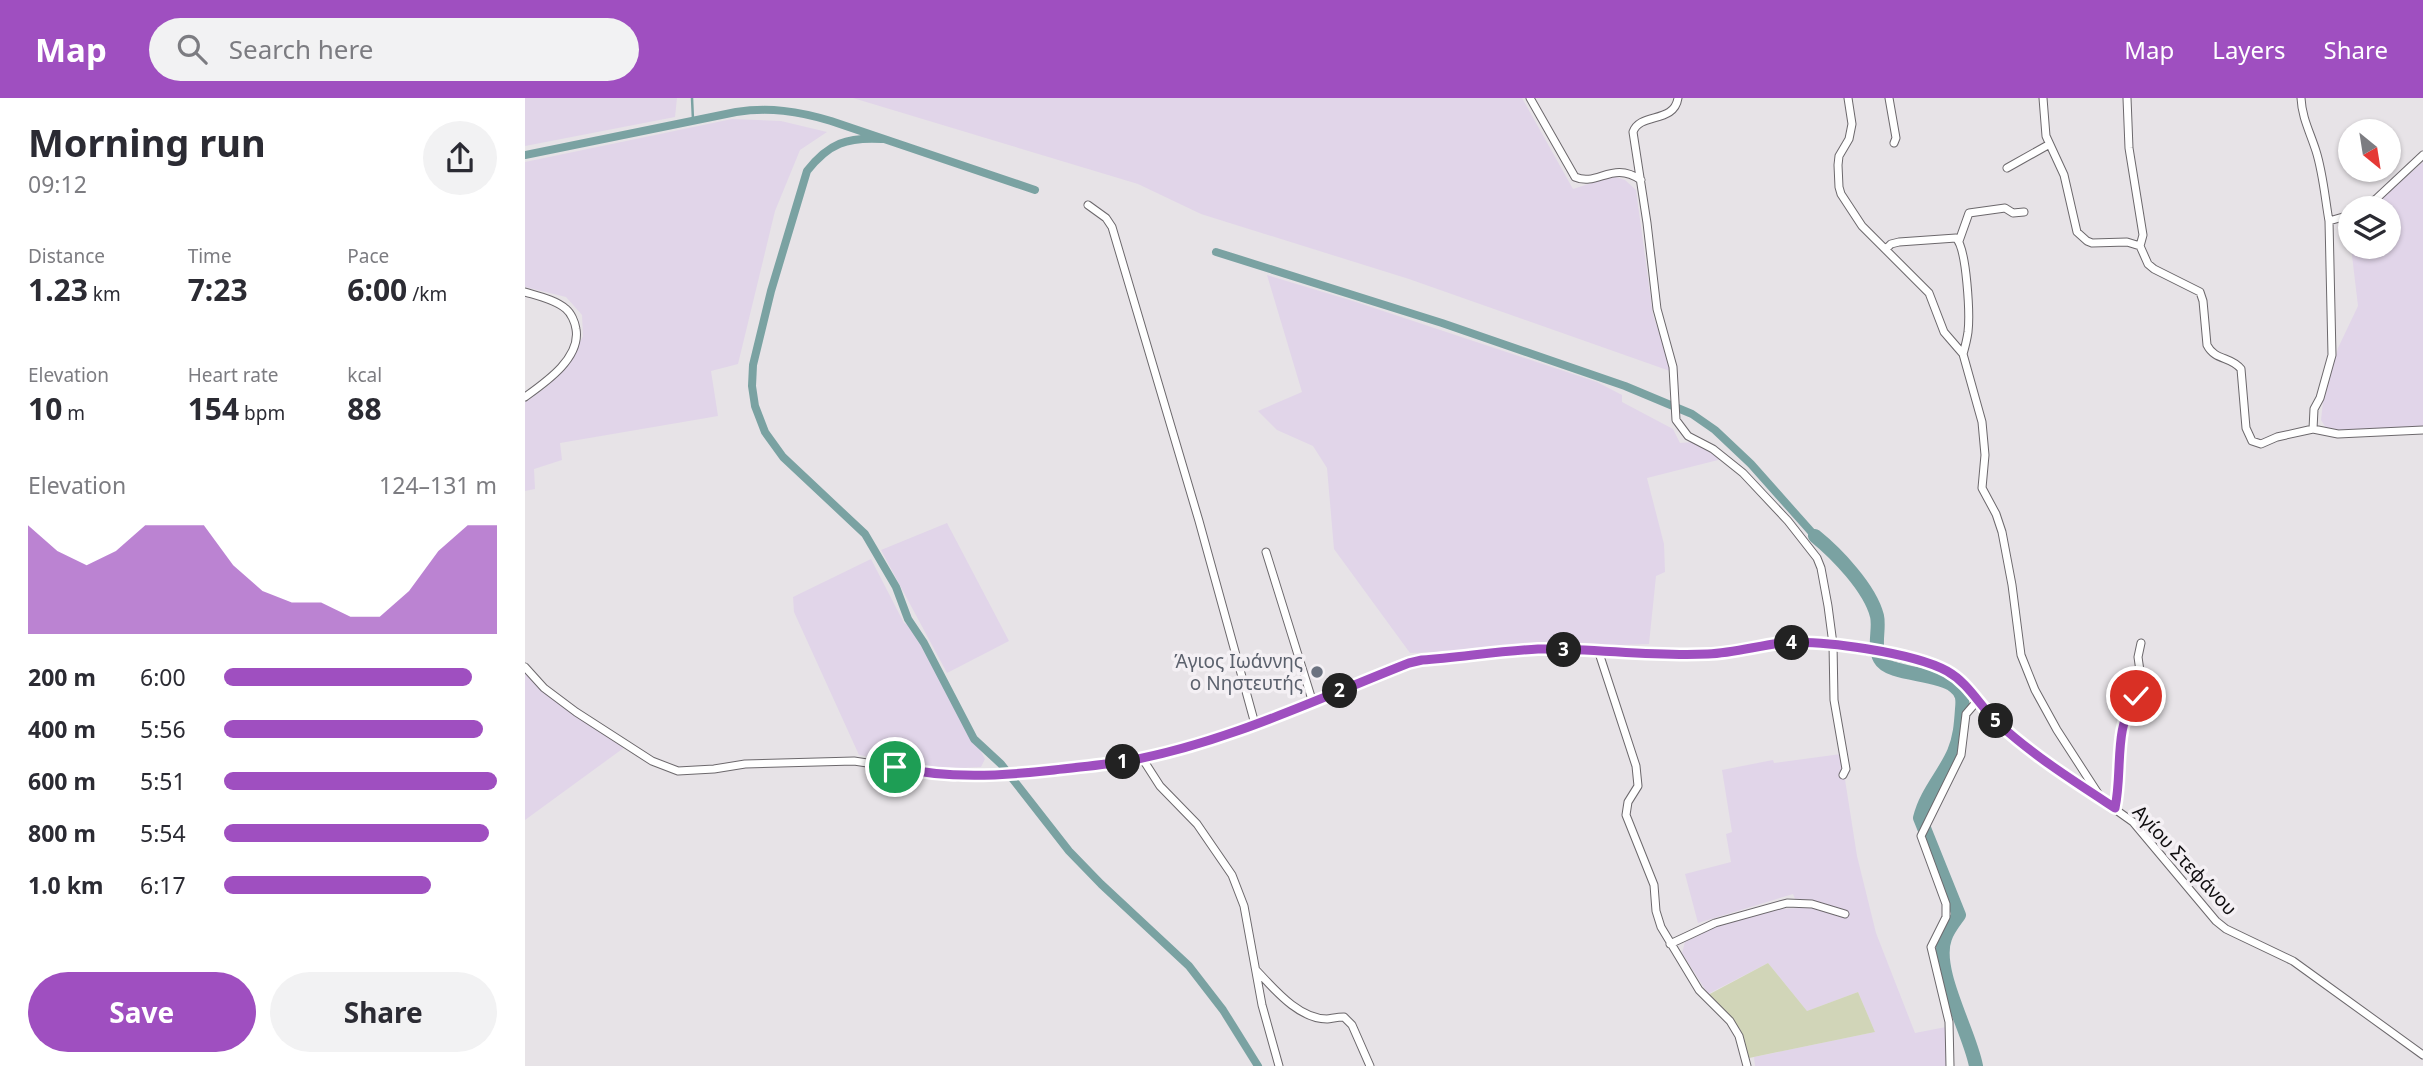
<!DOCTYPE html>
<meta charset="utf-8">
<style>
:root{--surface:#fff;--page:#f2f2f3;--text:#2b2b33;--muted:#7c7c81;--accent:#9f4fc0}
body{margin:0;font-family:"Noto Sans",sans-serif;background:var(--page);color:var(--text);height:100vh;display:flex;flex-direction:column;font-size:26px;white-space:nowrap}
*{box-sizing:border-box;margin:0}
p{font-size:23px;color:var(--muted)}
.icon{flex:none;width:38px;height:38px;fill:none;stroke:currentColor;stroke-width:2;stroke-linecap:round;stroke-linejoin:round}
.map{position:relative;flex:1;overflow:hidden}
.panel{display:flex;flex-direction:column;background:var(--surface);width:525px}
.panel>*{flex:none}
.needle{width:46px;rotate:150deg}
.fabs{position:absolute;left:1813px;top:21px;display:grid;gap:14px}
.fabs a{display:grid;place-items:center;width:63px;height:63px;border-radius:50%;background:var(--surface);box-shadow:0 2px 5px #0004;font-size:35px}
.pin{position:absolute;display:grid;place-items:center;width:60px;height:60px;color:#fff;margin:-30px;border:4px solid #fff;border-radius:50%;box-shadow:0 2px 7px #0007}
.km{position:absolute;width:35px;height:35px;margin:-18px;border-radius:50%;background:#222;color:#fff;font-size:19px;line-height:35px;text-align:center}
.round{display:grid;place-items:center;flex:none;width:74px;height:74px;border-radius:37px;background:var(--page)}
.head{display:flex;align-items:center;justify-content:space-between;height:119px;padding:0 28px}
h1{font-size:38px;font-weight:700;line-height:52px}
.figures{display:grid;grid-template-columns:repeat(3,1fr);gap:10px;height:119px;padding:7px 28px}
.figures div{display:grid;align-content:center}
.figures b{font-size:30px;font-weight:700}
.figures small{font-size:19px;font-weight:400}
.figures p{font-size:19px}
.chart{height:196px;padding:14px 28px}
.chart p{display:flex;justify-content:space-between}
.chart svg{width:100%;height:126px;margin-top:7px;fill:var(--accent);opacity:.7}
.button{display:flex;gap:14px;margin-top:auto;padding:14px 28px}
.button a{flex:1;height:80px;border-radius:42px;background:var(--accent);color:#fff;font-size:28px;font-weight:700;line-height:80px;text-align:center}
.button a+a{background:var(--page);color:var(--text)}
ul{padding:0 28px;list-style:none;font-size:23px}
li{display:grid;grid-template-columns:112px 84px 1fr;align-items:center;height:52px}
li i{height:18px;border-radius:9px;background:var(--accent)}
header{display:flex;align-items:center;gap:42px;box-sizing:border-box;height:98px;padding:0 35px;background:var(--accent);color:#fff}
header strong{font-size:33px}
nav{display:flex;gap:38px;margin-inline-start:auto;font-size:24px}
.search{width:490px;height:63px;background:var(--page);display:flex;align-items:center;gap:18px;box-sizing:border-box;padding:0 24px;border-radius:38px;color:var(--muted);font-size:26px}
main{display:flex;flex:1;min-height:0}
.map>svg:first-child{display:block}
.industrial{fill:#e1d5e9}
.green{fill:#d1d5b8}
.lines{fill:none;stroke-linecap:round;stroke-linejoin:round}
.stream{stroke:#7aa2a2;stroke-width:2.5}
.canal{stroke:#7aa2a2;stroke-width:8}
.river{stroke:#7aa2a2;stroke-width:14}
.minor-casing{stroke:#6c686c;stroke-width:9}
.minor{stroke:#fff;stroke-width:7}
.route-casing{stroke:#fff;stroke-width:14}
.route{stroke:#9f4fc0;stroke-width:9}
.worship-dot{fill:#6b7280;stroke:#f4f0f4;stroke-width:2.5}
.labels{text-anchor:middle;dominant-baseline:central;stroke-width:7;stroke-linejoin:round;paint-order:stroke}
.worship-label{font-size:19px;fill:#5b616d;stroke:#f4f0f4;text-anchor:end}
.street-label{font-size:19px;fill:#0f0d0f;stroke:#f4f0f4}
</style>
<header>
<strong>Map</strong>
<div class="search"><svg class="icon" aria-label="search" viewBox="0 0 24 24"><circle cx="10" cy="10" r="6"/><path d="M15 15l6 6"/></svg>Search here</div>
<nav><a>Map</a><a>Layers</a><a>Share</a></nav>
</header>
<main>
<section class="panel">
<div class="head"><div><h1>Morning run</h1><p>09:12</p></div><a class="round"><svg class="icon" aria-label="share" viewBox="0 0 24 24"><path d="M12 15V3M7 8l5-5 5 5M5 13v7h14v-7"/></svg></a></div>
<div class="figures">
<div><p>Distance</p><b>1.23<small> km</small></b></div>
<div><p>Time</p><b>7:23</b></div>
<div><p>Pace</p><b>6:00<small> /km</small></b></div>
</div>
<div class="figures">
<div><p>Elevation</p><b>10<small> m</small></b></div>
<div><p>Heart rate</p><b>154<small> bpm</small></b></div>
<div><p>kcal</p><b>88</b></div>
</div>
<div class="chart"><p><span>Elevation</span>124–131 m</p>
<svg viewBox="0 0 160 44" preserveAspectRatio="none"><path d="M0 44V6L10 15L20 20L30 15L40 6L50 6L60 6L70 20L80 29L90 33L100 33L110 38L120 38L130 29L140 15L150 6L160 6V44z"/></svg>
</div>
<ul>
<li><b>200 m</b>6:00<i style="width:91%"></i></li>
<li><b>400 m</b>5:56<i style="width:95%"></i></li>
<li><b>600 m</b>5:51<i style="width:100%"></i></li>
<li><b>800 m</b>5:54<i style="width:97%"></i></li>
<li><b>1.0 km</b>6:17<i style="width:76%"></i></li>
</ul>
<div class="button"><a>Save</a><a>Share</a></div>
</section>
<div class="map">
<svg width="1898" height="968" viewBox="0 0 1898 968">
<rect width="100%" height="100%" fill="#e7e3e7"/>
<path class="industrial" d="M 0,0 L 152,0 L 150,19 L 0,48 Z
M 328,0 L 997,0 L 1048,91 L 1088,78 L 1100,82 L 1111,92 L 1128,217 L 1142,258 L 1145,273 L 884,181 L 676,116 L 613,86 Z
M 207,21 L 256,23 L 302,34 L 275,52 L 250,113 L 213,266 L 186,273 L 193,318 L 35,345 L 37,362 L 9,371 L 10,391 L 0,393 L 0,304 L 19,291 L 44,266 L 58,238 L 57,217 L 41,199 L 0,189 L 0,64 Z
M 1898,64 L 1898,328 L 1826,334 L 1803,333 L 1796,322 L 1798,304 L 1813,250 L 1833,208 L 1826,149 L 1864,149 L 1864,110 L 1845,110 Z
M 742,177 L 828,203 L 1072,284 L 1097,297 L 1097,304 L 1148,331 L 1155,345 L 1168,344 L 1197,361 L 1122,380 L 1139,446 L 1140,474 L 1131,478 L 1124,546 L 885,555 L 809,451 L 802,370 L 788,348 L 752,332 L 733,313 L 777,294 Z
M 422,425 L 484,543 L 422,575 L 356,452 Z
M 346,461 L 379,525 L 385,527 L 397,545 L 460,661 L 456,669 L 417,671 L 334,657 L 269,514 L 268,499 Z
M 0,575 L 21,594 L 100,649 L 0,722 Z
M 1316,656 L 1332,758 L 1351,835 L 1390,935 L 1421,929 L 1422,968 L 1230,968 L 1229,959 L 1350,934 L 1333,894 L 1282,913 L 1243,865 L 1183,896 L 1157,855 L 1160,844 L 1190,829 L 1253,811 L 1274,810 L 1268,796 L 1173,825 L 1160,776 L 1206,764 L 1201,736 L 1207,734 L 1197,672 L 1248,662 L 1249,665 Z"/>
<path class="green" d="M 1243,865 L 1282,913 L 1333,894 L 1350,934 L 1224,960 L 1215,931 L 1183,897 Z"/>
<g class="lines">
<path class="stream" d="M 167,0 L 168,22"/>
<path class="canal" d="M 357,41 C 322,39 304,45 282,73 L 246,193 L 228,267 L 227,288 L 230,308 L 240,334 L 258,359 L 340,436 L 371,489 L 383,521 L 399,545 L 449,641 L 476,666 L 544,753 L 576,786 L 664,868 L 698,912 L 733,968
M 0,57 L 211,14 C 244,9 273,13 306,23 L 510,92
M 691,154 L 917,225 L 1100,288 L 1167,316 L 1190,332 L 1226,366 L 1290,438"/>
<path class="river" d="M 1290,438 C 1311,455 1345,490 1352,518 C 1355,531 1348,548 1355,561 C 1364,578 1412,574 1429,588 C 1438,595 1438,601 1437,611 C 1436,626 1435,640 1429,654 C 1419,677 1401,695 1395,720 L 1434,817 C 1429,824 1423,831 1420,840 C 1408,872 1445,934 1451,968"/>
<defs>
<path id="minor" d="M 1005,0 L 1050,79 C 1073,89 1087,62 1116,82
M 1153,0 C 1149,26 1115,14 1108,34 L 1122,125 L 1132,211 L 1148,269 L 1151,322 L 1163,338 L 1188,351 L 1218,375 L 1263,423 L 1292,460 L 1296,470 L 1303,508 L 1308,546 L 1309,602 L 1321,671 L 1318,677
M 1323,0 L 1327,26 L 1324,41 L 1314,58 L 1313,67 L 1314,89 L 1316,96 L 1337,128 L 1404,195 L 1419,234 L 1438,256 L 1457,324 L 1460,357 L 1457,390 L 1471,416 L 1477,434 L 1487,487 L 1496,557 L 1510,592 L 1532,632 L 1574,697
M 1364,0 L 1371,40 L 1369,45
M 1518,0 L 1521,38 L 1539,77 L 1552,134 L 1562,143 L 1567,145 L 1602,144 L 1615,148
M 1602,0 L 1604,50 L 1618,137 L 1615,148 L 1623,166 L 1629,171 L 1675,194 L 1678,203 L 1682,247 C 1690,263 1706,258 1716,271 L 1721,330 L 1727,343 L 1736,346 L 1752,339 L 1788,331 L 1813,336 L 1898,332
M 1776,0 C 1777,20 1785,34 1791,53 C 1798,75 1800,100 1804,123
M 1482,70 L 1523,47
M 563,107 L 581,120 L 587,129 L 674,423 L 730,626
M 1838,110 L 1851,101 L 1898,57
M 1434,143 L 1444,115 L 1480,110 L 1488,115 L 1499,114
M 1361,151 L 1366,146 L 1374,144 L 1431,140 C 1442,151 1445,217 1443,234 C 1442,241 1440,249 1438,256
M 0,194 C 13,198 31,202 41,211 C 46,215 50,224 51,231 C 56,260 21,284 0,299
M 1788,331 L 1789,311 L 1795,300 L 1807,257 L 1804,123 L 1825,117
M 741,454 L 788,605
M 1073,552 L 1111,668 L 1113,688 L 1103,704 L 1101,717 L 1129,787 L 1131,813 L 1136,829 L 1174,892 L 1205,923 L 1214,938 L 1222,968
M 0,569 L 19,590 L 51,614 L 127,663 L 153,673 L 189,671 L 220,666 L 329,663 L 434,679 L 490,677 L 603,663 L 644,653 L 741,623 L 884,565 L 897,562 L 1012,551 L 1181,556 L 1258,545 L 1308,546 L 1402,565 L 1422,573 L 1439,586 L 1464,616 L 1476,628 L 1508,653 L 1608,724 L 1691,823 L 1701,831 L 1768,863 L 1898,957
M 617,660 L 635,688 L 672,726 L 707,777 L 719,808 L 737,907 L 754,968
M 1590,710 L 1598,626 L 1616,580 L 1613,559 L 1616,545
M 1145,846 L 1190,825 L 1262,805 L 1287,806 L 1320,816
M 732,873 C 750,892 774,921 802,921 C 809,920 813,919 819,919 L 827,927 L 845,968
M 1425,968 L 1424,924 L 1406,849 L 1421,819 L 1421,806 L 1396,738 L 1436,657 L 1441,616 L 1453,602"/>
</defs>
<use href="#minor" class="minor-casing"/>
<use href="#minor" class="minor"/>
</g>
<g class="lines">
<defs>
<path id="route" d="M 370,669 C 423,681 475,678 529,672 C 553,669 578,667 603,663 C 701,645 792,601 884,565 L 897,562 C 936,559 975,553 1013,551 C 1070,550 1126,559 1183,556 C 1208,555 1232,548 1256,545 C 1295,541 1389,555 1422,573 C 1445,586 1455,609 1474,626 C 1509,658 1550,684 1590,710 C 1598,672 1588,631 1611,598"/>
</defs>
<use href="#route" class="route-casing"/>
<use href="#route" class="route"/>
</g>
<circle class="worship-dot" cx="792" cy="574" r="7"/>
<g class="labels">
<g class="worship-label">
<text x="778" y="563">Άγιος Ιωάννης<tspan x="778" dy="22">ο Νηστευτής</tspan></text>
</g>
<g class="street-label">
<text transform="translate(1660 762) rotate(47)">Αγίου Στεφάνου</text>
</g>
</g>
</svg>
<div class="fabs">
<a><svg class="needle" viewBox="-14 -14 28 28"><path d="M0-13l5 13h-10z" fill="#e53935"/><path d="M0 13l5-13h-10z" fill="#7c7c81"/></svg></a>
<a><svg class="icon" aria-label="layers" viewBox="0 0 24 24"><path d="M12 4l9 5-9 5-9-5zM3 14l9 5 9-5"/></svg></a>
</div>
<div class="pin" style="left:370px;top:669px;background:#1e9e55"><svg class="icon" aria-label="arrive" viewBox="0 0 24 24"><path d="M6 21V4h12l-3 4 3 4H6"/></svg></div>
<div class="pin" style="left:1611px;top:598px;background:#d93025"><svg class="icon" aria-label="check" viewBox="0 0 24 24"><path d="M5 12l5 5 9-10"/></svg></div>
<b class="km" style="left:598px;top:664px">1</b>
<b class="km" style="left:815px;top:593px">2</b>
<b class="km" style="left:1039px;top:552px">3</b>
<b class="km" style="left:1267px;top:545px">4</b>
<b class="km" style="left:1471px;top:623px">5</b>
</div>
</main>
